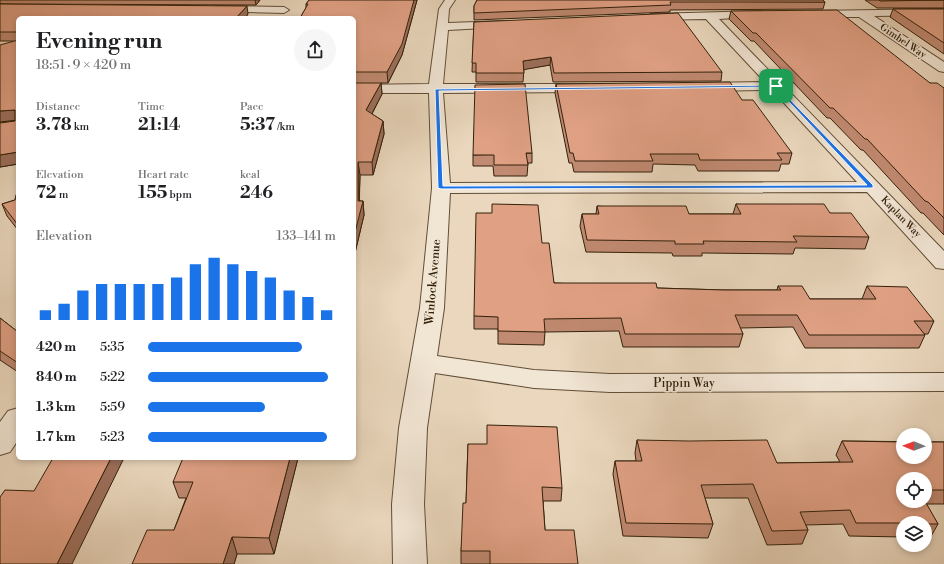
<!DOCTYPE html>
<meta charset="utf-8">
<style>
:root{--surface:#fff;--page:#f6f6f6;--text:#202124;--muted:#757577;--accent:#1a73e8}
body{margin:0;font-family:"Libre Bodoni",serif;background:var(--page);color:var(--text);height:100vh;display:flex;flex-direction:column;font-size:15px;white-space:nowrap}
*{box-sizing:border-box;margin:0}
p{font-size:13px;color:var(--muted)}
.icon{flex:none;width:22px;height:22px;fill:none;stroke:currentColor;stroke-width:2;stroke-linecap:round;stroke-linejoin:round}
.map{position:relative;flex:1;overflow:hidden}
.side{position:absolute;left:16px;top:16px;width:340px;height:444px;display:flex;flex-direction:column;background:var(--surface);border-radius:6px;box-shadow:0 2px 6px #0003}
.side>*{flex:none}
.needle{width:26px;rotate:271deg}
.fabs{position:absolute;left:896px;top:428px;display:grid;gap:8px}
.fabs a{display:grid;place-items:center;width:36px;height:36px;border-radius:50%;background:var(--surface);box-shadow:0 2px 6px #0003;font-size:20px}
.pin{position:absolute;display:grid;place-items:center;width:34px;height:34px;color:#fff;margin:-17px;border-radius:8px;box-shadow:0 2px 6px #0006}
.round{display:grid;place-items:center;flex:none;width:42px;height:42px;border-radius:21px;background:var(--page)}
.summary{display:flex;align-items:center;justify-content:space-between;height:68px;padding:0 20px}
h1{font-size:22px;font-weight:800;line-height:30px}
.figures{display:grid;grid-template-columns:repeat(3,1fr);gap:6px;height:68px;padding:4px 20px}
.figures div{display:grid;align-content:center}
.figures b{font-size:17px;font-weight:800}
.figures small{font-size:11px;font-weight:400}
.figures p{font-size:11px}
.chart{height:112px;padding:8px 20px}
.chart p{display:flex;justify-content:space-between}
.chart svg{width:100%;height:72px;margin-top:4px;stroke:var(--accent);stroke-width:6}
ul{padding:0 20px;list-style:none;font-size:13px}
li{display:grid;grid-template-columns:64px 48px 1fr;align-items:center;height:30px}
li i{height:10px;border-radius:5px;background:var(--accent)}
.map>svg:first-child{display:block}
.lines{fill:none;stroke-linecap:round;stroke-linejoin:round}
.minor-casing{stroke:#614e37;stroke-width:2}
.minor{fill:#f1e5d4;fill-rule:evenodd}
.wall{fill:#c18a72;stroke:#33210a;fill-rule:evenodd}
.shaded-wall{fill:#9d705c;stroke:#33210a}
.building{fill:#e0a084;stroke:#33210a}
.route{fill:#1a73e8;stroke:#fff;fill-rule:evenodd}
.labels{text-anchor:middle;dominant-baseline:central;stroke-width:3;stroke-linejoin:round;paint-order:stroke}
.far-street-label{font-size:10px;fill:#33210a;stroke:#f1e5d4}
.street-label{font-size:12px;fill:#33210a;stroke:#f1e5d4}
</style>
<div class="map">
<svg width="944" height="564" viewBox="0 0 944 564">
<rect width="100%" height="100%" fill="#ead7bd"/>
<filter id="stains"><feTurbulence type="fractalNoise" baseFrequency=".005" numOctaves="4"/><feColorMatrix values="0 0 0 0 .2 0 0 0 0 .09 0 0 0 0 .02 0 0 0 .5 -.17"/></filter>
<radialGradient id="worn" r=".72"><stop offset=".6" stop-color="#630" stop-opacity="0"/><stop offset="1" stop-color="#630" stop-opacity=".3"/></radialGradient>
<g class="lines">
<defs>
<path id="minor" d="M 445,0 L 455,0 L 449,9 L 448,23 L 503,21 L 507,22 L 509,24 L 507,26 L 503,27 L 448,30 L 443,84 L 585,84 L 590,85 L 592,88 L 590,91 L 585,92 L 443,93 L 450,183 L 857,182 L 772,90 L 703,91 L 698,90 L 696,87 L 698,84 L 703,83 L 765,82 L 706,19 L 651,20 L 645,17 L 651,14 L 761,11 L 765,12 L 767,14 L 765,16 L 719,19 L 944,251 L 944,269 L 936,268 L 867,192 L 450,193 L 444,308 L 437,356 L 534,370 L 610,374 L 944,373 L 944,391 L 610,392 L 534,388 L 435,373 L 427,428 L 424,504 L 427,564 L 393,564 L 392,504 L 399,428 L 420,308 L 432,188 L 429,93 L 354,93 L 354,85 L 429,84 L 439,9 Z
M 217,6 L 284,7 L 289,10 L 284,13 L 213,11 L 212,9 L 213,7 Z
M 944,9 L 944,15 L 874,16 L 944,62 L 944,72 L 939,71 L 859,17 L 811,17 L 805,14 L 811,11 Z
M 18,408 L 18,440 L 10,452 L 0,455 L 0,422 L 8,411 Z"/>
</defs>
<use href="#minor" class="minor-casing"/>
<use href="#minor" class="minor"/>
</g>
<path class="wall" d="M 0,0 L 260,0 L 256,5 L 0,4 Z
M 309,0 L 417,0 L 402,55 L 388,83 L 381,83 L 382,94 L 372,114 L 383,121 L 384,134 L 373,175 L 360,175 L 359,201 L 363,201 L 364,215 L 354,257 L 354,18 L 300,18 L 306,8 L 306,4 Z
M 477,0 L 825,2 L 823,9 L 670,10 L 670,12 L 474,20 L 474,6 Z
M 865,0 L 944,0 L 944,8 L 877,8 Z
M 0,4 L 248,14 L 245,18 L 18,18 L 18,164 L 0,167 L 0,123 L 15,121 L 15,120 L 0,122 L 13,41 L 0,41 Z
M 893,9 L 944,9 L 944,54 L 890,17 Z
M 731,11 L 930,83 L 944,88 L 944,235 L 923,213 L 921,213 L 863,150 L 861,150 L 830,118 L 827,118 L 754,41 L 751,41 L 729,19 Z
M 474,22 L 722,72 L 721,81 L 553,82 L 550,65 L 524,69 L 523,82 L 476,82 L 476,72 L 472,72 Z
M 556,84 L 742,100 L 792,153 L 789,164 L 781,164 L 779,171 L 698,171 L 695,165 L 653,164 L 652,172 L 574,172 L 572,163 L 569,163 L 555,93 Z
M 532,153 L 532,163 L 528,163 L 527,176 L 494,176 L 493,166 L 473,166 L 473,155 Z
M 18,188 L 18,230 L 7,216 L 2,204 L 15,200 Z
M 736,204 L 830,213 L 869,237 L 865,249 L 795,248 L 793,254 L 702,253 L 702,256 L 673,256 L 672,253 L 586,252 L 580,226 L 582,214 L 596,214 L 597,206 L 689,214 L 733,214 Z
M 542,243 L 554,283 L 657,288 L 724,290 L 777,290 L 778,286 L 810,299 L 862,299 L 867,286 L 934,321 L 928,334 L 924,334 L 925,335 L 919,348 L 805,348 L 793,327 L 740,328 L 743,334 L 739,347 L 623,347 L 619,331 L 545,332 L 544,345 L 498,344 L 498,329 L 474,329 L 474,316 Z
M 0,318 L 18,332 L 18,372 L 0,360 Z
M 637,440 L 777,463 L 840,462 L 836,455 L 842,441 L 944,442 L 944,504 L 926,504 L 938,524 L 930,538 L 925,537 L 925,523 L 903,523 L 903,537 L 849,536 L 843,524 L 806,525 L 808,530 L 802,544 L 767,545 L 748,498 L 705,498 L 713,524 L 708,538 L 623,536 L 613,474 L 615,461 L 636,461 L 635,453 ZM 925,479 L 925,501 L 903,501 Z
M 468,444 L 562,488 L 561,501 L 543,501 L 545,530 L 578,564 L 461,564 L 461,551 L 466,503 Z
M 298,458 L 274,554 L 237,554 L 234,564 L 132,564 L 174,530 L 186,498 L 179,498 L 173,482 Z"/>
<path class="shaded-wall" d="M 255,0 L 260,0 L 256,5 Z
M 414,0 L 417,0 L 402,55 L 388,83 L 387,72 Z
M 247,6 L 248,14 L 245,18 L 236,18 Z
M 551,57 L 550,65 L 522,70 L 523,61 Z
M 381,83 L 382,94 L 367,123 L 366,110 Z
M 15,110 L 18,120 L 0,122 L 0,111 Z
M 383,121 L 384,134 L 373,175 L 372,162 Z
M 18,152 L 18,164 L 0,167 L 0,155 Z
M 358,162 L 360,175 L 359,214 L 363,201 L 364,215 L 354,257 L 354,236 L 358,201 Z
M 111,458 L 124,458 L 72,564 L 57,564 Z
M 290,458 L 298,458 L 274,554 L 269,538 Z
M 232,537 L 237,554 L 234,564 L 223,564 Z"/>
<path class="building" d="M 309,0 L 414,0 L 402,44 L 387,72 L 354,72 L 354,18 L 300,18 L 308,4 L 306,4 Z
M 477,0 L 823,0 L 825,2 L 670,2 L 671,5 L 474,13 L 474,6 Z
M 879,0 L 944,0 L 880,1 Z
M 0,4 L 247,6 L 236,18 L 18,18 L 18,32 L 0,32 Z
M 893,9 L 944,9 L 944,43 Z
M 837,10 L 930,83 L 937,83 L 944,88 L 944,218 L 928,202 L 925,201 L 867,139 L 865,139 L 833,108 L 830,108 L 756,33 L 753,33 L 731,11 Z
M 678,13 L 722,72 L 554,73 L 551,57 L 523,61 L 524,73 L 476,73 L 476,63 L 472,63 L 474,22 Z
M 18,40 L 18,152 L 0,155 L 0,123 L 15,121 L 15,110 L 0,111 L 0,45 Z
M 730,82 L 742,100 L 753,100 L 792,153 L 777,153 L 782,160 L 700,160 L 698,154 L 650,154 L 653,161 L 575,161 L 573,153 L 570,153 L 556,84 Z
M 354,83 L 381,83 L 366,110 L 383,121 L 372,162 L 358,162 L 358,201 L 363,201 L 354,236 Z
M 525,84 L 532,153 L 526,153 L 528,165 L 494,165 L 494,155 L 473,155 L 475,85 Z
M 18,188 L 18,225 L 2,204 L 15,200 Z
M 492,204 L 538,205 L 542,243 L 549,243 L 554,283 L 656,283 L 657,288 L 724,290 L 781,290 L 778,286 L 802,286 L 810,299 L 876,299 L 867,286 L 907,287 L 934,321 L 914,321 L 925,335 L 809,335 L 797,315 L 735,315 L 743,334 L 625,334 L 621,318 L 544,319 L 545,332 L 498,331 L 498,317 L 474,316 L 476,213 L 492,213 Z
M 736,204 L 824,204 L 830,213 L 851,213 L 869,237 L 793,236 L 797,242 L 703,241 L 704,244 L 675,244 L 675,241 L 587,240 L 582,214 L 599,214 L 597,206 L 686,206 L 689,214 L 741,214 Z
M 0,318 L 18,332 L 18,363 L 0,351 Z
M 487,425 L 557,427 L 562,488 L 542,487 L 545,530 L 574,530 L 578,564 L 490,564 L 490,551 L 461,551 L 463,503 L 466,503 L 468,444 L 487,444 Z
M 637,440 L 689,441 L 767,440 L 777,463 L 853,462 L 842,441 L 903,442 L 903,457 L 925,457 L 925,442 L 944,442 L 944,490 L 925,490 L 925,479 L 903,479 L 903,501 L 925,501 L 938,524 L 925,524 L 925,523 L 856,523 L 850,510 L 800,512 L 808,530 L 772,531 L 753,484 L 701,485 L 713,524 L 626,523 L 615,461 L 642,461 Z
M 53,458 L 111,458 L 57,564 L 0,564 L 0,497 L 5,490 L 34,491 Z
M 183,458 L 290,458 L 269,538 L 232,537 L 223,564 L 132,564 L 147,530 L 174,530 L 193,482 L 173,482 Z"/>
<path class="route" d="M 776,85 L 873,185 L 873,188 L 441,189 L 438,188 L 435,89 ZM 775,87 L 867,185 L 443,186 L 439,91 Z"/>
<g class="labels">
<g class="far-street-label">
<text transform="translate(903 41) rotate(34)">Gimbel Way</text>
<text transform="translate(901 217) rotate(46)">Kaplan Way</text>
</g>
<g class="street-label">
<text transform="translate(433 282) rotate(-85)">Winlock Avenue</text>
<text x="684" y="383">Pippin Way</text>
</g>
</g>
<rect width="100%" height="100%" filter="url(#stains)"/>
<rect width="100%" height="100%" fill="url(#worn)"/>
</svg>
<div class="fabs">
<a><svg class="needle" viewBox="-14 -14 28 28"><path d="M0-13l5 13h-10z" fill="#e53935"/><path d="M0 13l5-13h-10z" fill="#757577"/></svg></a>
<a><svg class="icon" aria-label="locate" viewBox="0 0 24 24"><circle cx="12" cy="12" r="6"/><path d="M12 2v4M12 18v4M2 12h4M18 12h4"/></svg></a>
<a><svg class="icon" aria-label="layers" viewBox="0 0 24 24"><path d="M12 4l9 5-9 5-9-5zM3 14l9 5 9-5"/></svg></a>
</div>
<div class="pin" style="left:776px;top:86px;background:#1e9e55"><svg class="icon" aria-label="arrive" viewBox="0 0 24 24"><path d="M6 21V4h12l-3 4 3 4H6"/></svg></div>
<section class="side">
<div class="summary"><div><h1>Evening run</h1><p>18:51 · 9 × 420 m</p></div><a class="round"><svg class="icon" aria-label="share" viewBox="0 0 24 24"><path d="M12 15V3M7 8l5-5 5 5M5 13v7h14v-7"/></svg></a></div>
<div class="figures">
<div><p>Distance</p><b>3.78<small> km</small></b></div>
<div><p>Time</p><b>21:14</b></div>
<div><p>Pace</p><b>5:37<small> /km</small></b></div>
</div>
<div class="figures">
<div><p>Elevation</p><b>72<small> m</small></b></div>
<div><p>Heart rate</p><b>155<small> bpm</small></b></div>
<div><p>kcal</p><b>246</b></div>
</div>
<div class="chart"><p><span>Elevation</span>133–141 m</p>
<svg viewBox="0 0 160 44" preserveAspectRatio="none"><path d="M5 44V38M15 44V34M25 44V26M35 44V22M45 44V22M55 44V22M65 44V22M75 44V18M85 44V10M95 44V6M105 44V10M115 44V14M125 44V18M135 44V26M145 44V30M155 44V38"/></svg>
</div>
<ul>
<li><b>420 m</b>5:35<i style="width:82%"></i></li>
<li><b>840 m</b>5:22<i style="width:96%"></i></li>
<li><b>1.3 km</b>5:59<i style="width:62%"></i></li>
<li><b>1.7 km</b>5:23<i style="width:95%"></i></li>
</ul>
</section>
</div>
